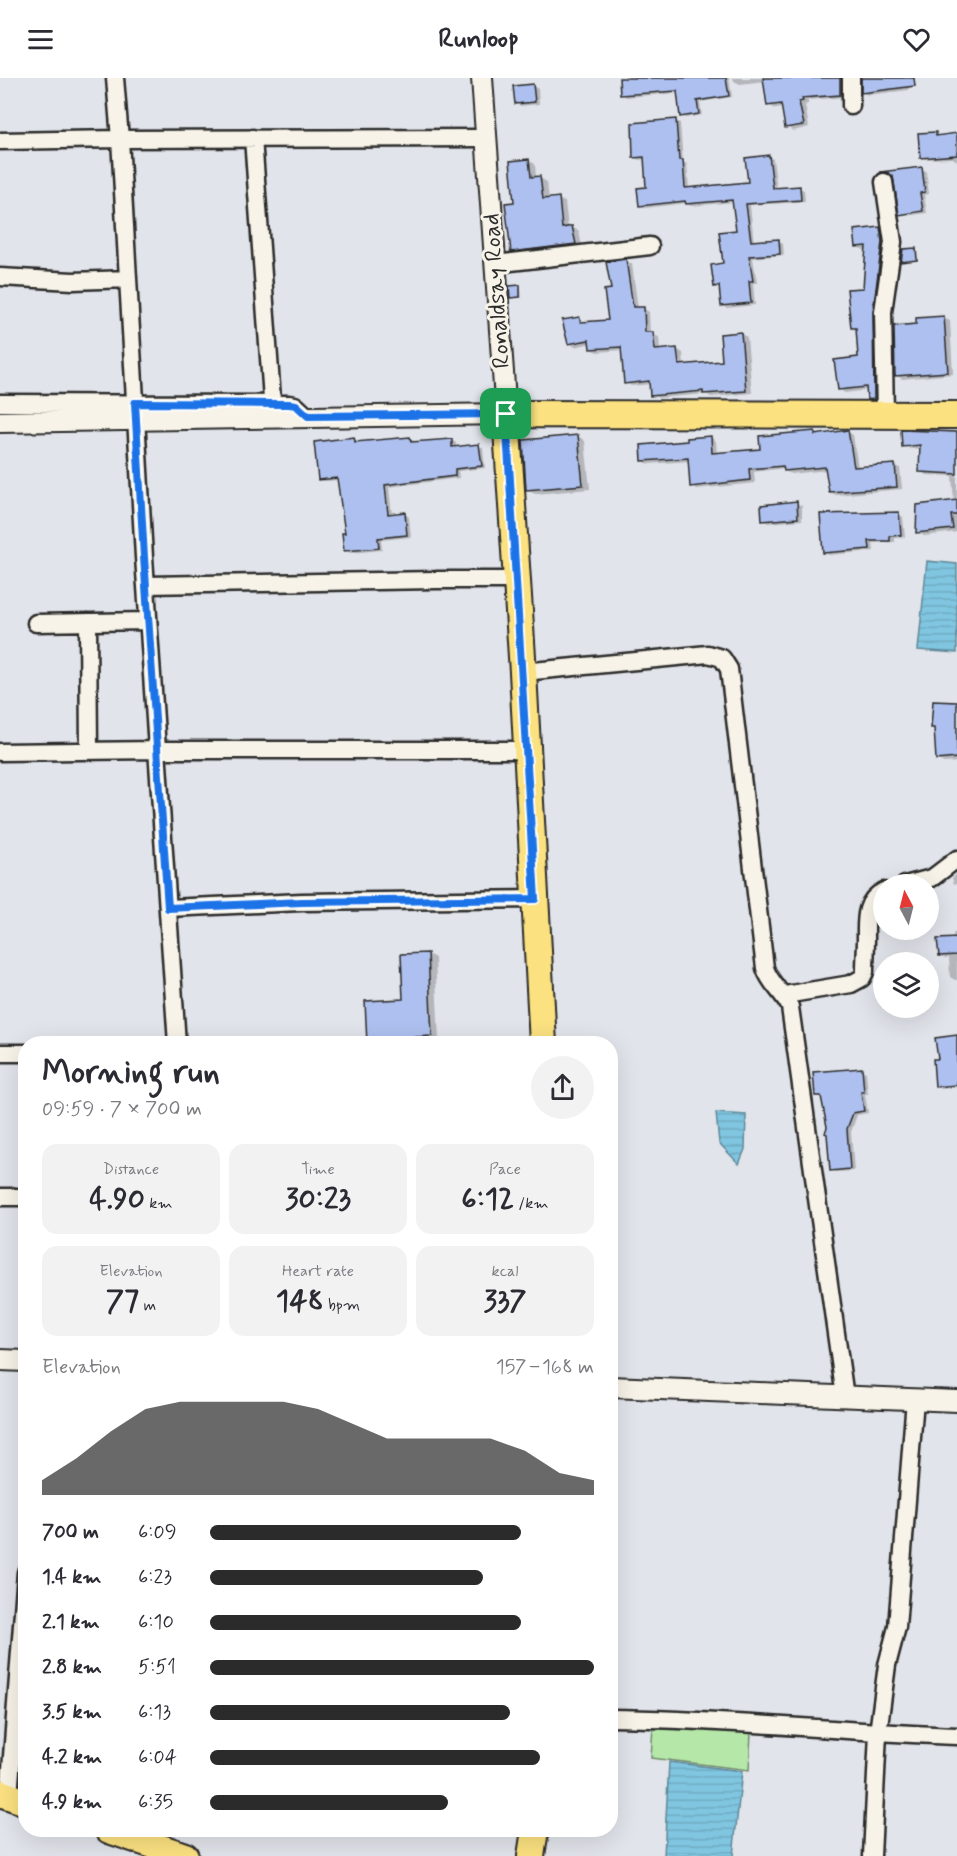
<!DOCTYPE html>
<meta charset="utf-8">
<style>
:root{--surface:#fff;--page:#f2f2f3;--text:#2b2b33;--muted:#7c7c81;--accent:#2b2b2b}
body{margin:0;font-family:Mynerve,sans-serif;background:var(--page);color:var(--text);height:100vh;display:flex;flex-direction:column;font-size:22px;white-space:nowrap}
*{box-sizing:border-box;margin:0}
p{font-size:20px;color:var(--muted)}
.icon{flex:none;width:33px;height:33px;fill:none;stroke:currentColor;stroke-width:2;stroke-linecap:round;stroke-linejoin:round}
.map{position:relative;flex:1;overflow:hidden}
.sheet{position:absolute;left:18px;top:958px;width:600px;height:801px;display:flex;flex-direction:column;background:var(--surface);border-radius:24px;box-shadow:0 6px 24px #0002}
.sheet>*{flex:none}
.needle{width:39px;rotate:353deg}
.controls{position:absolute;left:873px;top:796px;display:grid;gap:12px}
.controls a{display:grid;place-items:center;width:66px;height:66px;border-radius:50%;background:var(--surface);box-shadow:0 6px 24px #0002;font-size:30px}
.pin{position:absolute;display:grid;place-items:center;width:51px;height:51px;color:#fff;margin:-26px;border-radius:12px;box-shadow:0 3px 9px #0006}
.round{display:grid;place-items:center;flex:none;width:63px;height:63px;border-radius:32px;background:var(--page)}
.summary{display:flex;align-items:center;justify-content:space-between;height:102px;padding:0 24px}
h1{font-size:33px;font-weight:700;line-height:45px}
.metrics{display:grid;grid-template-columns:repeat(3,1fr);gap:9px;height:102px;padding:6px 24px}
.metrics div{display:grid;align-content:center;border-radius:15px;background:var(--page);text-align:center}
.metrics b{font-size:30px;font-weight:700}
.metrics small{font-size:16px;font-weight:400}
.metrics p{font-size:16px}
.chart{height:168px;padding:12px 24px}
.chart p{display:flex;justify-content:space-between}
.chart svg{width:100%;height:108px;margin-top:6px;fill:var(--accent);opacity:.7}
ul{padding:0 24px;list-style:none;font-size:20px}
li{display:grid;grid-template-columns:96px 72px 1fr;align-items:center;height:45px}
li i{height:15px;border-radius:8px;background:var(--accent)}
header{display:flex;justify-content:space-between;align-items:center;height:78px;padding:0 24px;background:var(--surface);font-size:27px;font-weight:700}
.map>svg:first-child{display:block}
.green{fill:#b4e7a8;stroke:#70896a;stroke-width:1.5}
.water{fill:url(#water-rules);stroke:#5e8898;stroke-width:1.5}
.shadow{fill:#0003}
.building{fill:#aec0ef;stroke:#2b2b2b;stroke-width:1.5}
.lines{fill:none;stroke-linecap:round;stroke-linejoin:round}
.minor-casing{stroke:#2b2b2b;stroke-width:21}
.tertiary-casing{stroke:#2b2b2b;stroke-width:24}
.primary-casing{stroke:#2b2b2b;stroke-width:30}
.minor{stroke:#f7f3e8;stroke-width:16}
.tertiary{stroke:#f7f3e8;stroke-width:20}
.primary{stroke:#fbe180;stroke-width:26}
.route-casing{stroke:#fff;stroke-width:12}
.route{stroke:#1a73e8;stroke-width:8}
.labels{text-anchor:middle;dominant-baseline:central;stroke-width:6;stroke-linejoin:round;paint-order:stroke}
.street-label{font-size:24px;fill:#2b2b2b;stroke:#f7f3e8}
</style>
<header><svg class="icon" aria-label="menu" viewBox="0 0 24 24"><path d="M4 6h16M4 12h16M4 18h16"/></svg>Runloop<svg class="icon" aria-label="heart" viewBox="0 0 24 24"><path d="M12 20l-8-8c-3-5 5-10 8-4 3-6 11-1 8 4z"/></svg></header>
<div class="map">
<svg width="957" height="1778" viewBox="0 0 957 1778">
<defs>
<pattern id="water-rules" width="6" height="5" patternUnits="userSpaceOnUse" patternTransform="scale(1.5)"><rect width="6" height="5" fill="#80c6e1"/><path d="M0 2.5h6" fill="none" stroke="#6faac1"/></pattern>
</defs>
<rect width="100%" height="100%" fill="#e1e4ea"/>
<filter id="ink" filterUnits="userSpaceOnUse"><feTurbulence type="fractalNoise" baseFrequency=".0167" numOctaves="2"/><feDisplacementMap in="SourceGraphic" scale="12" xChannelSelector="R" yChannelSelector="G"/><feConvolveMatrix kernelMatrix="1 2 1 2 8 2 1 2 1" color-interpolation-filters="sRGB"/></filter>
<g filter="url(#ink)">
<path class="green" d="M 653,1649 L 751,1655 L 749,1692 L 651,1680 Z"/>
<path class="water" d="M 927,483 L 957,486 L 957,575 L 918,572 Z
M 716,1035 L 746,1037 L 745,1071 L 739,1086 L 719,1065 Z
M 669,1684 L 742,1693 L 733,1778 L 664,1778 Z"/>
<path class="shadow" d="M 621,0 L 729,0 L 732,19 L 700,24 L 702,37 L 685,40 L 682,38 L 679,15 L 626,19 L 622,16 Z
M 733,0 L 848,0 L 846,19 L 808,22 L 808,26 L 805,27 L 809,49 L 793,53 L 787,49 L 783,30 L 775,31 L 769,27 L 765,3 L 740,6 L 734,3 Z
M 863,0 L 908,0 L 909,12 L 867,17 L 863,14 Z
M 533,8 L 538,11 L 539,26 L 521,28 L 516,25 Z
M 675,43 L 680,45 L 683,84 L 687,86 L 689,111 L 750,105 L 768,79 L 773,81 L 777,111 L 799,110 L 804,112 L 805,124 L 750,127 L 754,165 L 779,163 L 783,166 L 784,177 L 753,180 L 757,205 L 753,205 L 755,227 L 727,230 L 722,227 L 721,211 L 716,208 L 737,153 L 734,124 L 691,128 L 686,125 L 645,130 L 640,127 L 648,110 L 646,81 L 639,82 L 635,79 Z
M 936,55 L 940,58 L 957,56 L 957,83 L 953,80 L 926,81 L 921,79 Z
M 528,82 L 535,86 L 536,100 L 540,100 L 547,104 L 549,122 L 558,121 L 565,124 L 568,150 L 572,149 L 579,153 L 582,169 L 519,177 L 512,173 L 515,125 Z
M 922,91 L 926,93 L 929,116 L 924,117 L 927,135 L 905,138 L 901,136 L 894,97 L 884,95 Z
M 880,151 L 886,154 L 880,324 L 875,325 L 869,321 L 867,312 L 845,315 L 839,311 L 859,280 L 857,252 L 853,249 L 865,211 L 868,172 L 864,172 L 857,168 Z
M 915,171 L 917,172 L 918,183 L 902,183 Z
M 626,183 L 632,186 L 638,231 L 643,230 L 649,234 L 650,256 L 659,259 L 660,273 L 677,271 L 683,275 L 684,288 L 724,284 L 741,256 L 747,259 L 752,315 L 711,319 L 706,316 L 658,320 L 652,317 L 651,306 L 631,308 L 626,305 L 623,272 L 597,274 L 591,270 L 591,265 L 575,269 L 569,265 L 579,240 L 585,245 L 610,244 L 613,213 Z
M 519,209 L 521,210 L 522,220 L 511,219 Z
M 944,240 L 950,243 L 953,296 L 902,301 L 896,297 Z
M 815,354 L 821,358 L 848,354 L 853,357 L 858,390 L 895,387 L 900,390 L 902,411 L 836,417 L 830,414 L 827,392 L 791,396 L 785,393 L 785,390 L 754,394 L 755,405 L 697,411 L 692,408 L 690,383 L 649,386 L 643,383 L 689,364 L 710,359 L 716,363 L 717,376 L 762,372 Z
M 957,356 L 957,454 L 924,458 L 918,454 L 954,424 L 952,398 L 927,397 L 921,394 L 922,371 L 910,371 L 904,368 Z
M 578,358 L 585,363 L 590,411 L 535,416 L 527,411 Z
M 354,360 L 358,363 L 359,366 L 410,361 L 414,363 L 415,366 L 451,362 L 456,365 L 456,370 L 479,368 L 483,370 L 485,390 L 458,393 L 459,400 L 389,409 L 392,437 L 405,436 L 409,439 L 411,459 L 381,462 L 382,472 L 350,475 L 346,472 L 346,457 L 339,402 L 324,403 L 320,401 Z
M 797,425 L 802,428 L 802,442 L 768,445 L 764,442 L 762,428 Z
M 899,436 L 903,439 L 905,459 L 895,460 L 895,464 L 873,465 L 874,473 L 829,477 L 824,474 Z
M 957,626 L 957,684 L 944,685 L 937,681 Z
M 957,796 L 957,805 L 954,806 L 952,800 Z
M 953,855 L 957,855 L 957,902 L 955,902 L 950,899 L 949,880 L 945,880 L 940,877 L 954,861 Z
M 428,876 L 435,880 L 439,962 L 403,964 L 403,966 L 368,965 L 404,923 Z
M 957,958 L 957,1009 L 941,1011 L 937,1008 Z
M 862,992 L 866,994 L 868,1016 L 865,1016 L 868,1035 L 857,1037 L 851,1054 L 854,1093 L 836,1094 L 831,1092 L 828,1050 L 823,1020 L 817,1018 Z"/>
<path class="building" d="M 619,0 L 726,0 L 729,18 L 697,23 L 699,36 L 680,39 L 677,13 L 620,17 Z
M 763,0 L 840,0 L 840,17 L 802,20 L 803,23 L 799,24 L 804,47 L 785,50 L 781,26 L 767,28 Z
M 861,0 L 914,0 L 915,8 L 861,15 Z
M 533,6 L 535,24 L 515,26 L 513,8 Z
M 676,41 L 679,82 L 683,82 L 685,110 L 748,104 L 745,80 L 769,77 L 773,110 L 800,108 L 801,122 L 746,126 L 751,163 L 779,161 L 780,176 L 749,178 L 753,203 L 749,203 L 751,225 L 721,228 L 719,208 L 714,209 L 711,187 L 723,185 L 719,154 L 736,152 L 732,122 L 686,126 L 685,123 L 639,128 L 637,110 L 646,109 L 644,79 L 633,80 L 632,45 Z
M 936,54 L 936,58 L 957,55 L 957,77 L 920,80 L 918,55 Z
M 529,81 L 531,99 L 540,98 L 543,121 L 559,119 L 562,150 L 572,148 L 576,166 L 511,174 L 505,125 L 514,124 L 510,83 Z
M 922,89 L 925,114 L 920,115 L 923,133 L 899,137 L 893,98 L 887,94 L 880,94 Z
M 880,149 L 882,164 L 873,234 L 874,321 L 867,322 L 866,309 L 838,312 L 834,282 L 858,279 L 856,250 L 851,250 L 847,211 L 863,210 L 866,168 L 856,169 L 854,152 Z
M 916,170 L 917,182 L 901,184 L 903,171 Z
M 626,181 L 633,229 L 644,229 L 645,254 L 653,254 L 655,272 L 677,270 L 679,287 L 722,283 L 720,256 L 741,254 L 746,313 L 703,316 L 703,313 L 650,318 L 649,303 L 624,306 L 621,269 L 590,271 L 589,262 L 568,266 L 562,242 L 579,239 L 581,244 L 608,242 L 604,212 L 611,211 L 606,184 Z
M 520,207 L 520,219 L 510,220 L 509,208 Z
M 944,238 L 948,294 L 895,298 L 894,248 L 916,246 L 916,240 Z
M 848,352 L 854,389 L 895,386 L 897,409 L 829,414 L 825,389 L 784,393 L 783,388 L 749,391 L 750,402 L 690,409 L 688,380 L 642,383 L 641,367 L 687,363 L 687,360 L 711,358 L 712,375 L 760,371 L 759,358 L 815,353 L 815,357 Z
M 901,352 L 957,354 L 957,396 L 919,394 L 920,367 L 902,369 Z
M 578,357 L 583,407 L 526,412 L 523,362 Z
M 354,359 L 355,364 L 410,359 L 411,364 L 452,361 L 452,369 L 479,366 L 482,388 L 455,391 L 455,398 L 385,407 L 388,436 L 405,434 L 407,457 L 378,460 L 379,470 L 344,473 L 342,455 L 345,455 L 337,400 L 318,402 L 314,364 Z
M 957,422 L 957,437 L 951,437 L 953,451 L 916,455 L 917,427 Z
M 797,423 L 798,440 L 762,443 L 761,427 Z
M 899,434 L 901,457 L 890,458 L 890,463 L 869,463 L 870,471 L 823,475 L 820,436 Z
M 933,623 L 957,624 L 957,680 L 936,682 L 934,650 L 931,650 Z
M 957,860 L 957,877 L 939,878 L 937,861 Z
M 428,875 L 432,958 L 396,960 L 396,965 L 367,966 L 365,923 L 403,921 L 401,876 Z
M 957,957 L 957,1007 L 935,1009 L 933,981 L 938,981 L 935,960 Z
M 862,990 L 864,1014 L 861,1014 L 864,1033 L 853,1035 L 847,1051 L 850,1091 L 830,1093 L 827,1056 L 825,1055 L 827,1049 L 821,1018 L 815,1018 L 813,994 Z"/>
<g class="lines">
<defs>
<path id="minor" d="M 115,0 L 120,61 L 144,479 L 177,966
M 851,28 L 851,0
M 253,60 L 273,335
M 0,63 L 120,61 L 486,60
M 884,104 L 893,164 L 883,234 L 885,336
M 495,186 L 650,168
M 0,199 L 73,203 L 128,201
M 0,325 L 289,326 L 295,327 L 307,338
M 146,507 L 436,502 L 517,502
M 88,544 L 89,673
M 36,545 L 148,543
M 523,594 L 708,576 L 722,580 L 729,591 L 765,890 C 770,906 783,914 790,929 L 845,1319
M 0,674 L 157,672 L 526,672
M 905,807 L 932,800 L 957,781
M 168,830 L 302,824 L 535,821
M 785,917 L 851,906 L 862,900 L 865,894 C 865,883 866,871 866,860 C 866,841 864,823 884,813
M 0,975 L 26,975
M 0,1119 L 26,1119
M 610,1640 C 726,1641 841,1654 957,1658
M 9,1718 L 26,1494
M 872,1778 L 878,1655 L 887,1587 L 897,1549 L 915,1321"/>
<path id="tertiary" d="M 0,344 L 506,336 L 482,0
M 0,1282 L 26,1283
M 610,1309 L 957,1323"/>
<path id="primary" d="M 543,966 L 523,594 L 506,336 L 957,337
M 0,1715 L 26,1724
M 109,1752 L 185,1778
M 531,1778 L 535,1752"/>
</defs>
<use href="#minor" class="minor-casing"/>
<use href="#tertiary" class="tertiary-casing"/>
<use href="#primary" class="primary-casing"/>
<use href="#minor" class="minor"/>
<use href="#tertiary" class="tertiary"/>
<use href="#primary" class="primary"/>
</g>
</g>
<g class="lines" filter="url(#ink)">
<defs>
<path id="route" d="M 135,325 L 289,326 L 296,327 L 308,338 L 506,336 L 535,821 L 302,824 L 168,830 L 144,479 Z"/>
</defs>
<use href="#route" class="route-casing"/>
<use href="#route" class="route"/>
</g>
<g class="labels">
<g class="street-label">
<text transform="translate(497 213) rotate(-94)">Ronaldsay Road</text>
</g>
</g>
</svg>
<div class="controls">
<a><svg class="needle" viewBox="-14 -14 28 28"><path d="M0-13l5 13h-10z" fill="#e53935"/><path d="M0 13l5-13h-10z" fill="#7c7c81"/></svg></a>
<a><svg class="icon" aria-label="layers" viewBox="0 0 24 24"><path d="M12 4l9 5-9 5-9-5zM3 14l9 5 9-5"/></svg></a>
</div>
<div class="pin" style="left:506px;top:336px;background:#1e9e55"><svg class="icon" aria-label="arrive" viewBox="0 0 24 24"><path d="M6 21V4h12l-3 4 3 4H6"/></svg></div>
<section class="sheet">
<div class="summary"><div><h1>Morning run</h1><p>09:59 · 7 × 700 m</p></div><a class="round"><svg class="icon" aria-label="share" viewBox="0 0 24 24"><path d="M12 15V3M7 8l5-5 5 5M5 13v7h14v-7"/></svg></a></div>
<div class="metrics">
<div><p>Distance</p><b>4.90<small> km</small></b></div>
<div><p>Time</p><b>30:23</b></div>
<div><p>Pace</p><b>6:12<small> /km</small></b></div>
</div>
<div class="metrics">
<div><p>Elevation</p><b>77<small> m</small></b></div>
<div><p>Heart rate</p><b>148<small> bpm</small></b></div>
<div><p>kcal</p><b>337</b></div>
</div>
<div class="chart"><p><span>Elevation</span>157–168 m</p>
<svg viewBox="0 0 160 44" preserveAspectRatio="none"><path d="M0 44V38L10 29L20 18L30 9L40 6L50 6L60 6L70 6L80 9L90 15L100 21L110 21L120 21L130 21L140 26L150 35L160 38V44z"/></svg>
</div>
<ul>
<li><b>700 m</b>6:09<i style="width:81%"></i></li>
<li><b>1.4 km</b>6:23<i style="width:71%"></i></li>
<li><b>2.1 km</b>6:10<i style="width:81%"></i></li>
<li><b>2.8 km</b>5:51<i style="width:100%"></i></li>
<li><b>3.5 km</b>6:13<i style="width:78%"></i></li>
<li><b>4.2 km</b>6:04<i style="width:86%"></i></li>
<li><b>4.9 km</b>6:35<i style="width:62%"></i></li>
</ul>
</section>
</div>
